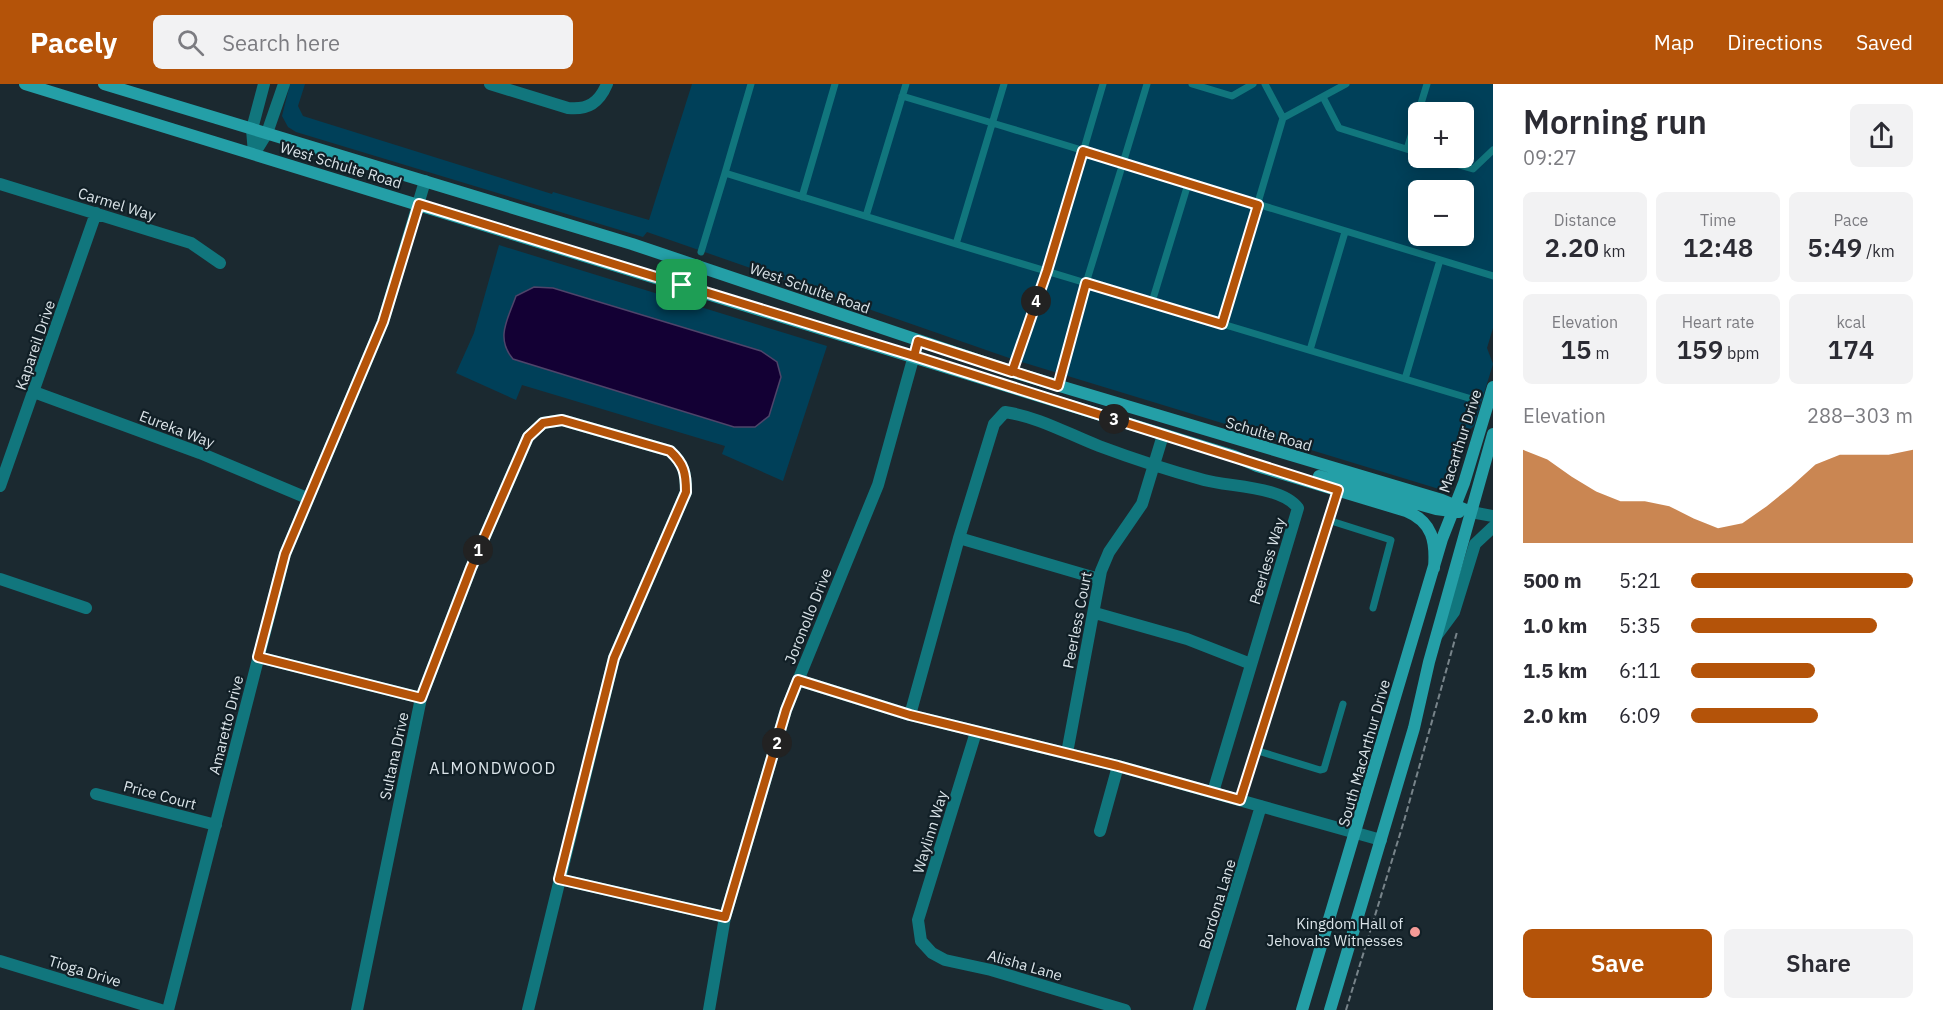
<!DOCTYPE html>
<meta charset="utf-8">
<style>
:root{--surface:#fff;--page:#f2f2f3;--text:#2b2b33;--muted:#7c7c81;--accent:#b45309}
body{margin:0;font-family:"IBM Plex Sans",sans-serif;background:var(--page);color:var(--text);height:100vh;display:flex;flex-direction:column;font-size:22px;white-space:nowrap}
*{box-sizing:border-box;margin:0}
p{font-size:20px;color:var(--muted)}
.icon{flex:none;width:33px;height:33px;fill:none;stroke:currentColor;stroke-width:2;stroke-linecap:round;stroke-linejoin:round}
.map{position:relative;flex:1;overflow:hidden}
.sheet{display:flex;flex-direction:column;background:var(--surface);width:450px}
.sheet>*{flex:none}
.fabs{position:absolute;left:1408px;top:18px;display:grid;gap:12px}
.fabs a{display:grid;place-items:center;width:66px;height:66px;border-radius:9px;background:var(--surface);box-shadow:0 3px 15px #0003;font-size:30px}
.pin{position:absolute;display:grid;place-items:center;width:51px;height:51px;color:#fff;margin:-26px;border-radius:12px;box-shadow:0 3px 9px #0006}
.km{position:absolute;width:30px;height:30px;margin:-15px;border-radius:50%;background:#222;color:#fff;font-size:16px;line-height:30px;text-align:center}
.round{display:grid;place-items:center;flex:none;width:63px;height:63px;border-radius:9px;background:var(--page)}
.headline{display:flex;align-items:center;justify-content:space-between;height:102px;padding:0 30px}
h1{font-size:33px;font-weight:600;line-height:45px}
.figures{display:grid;grid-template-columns:repeat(3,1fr);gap:9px;height:102px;padding:6px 30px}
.figures div{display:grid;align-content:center;border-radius:9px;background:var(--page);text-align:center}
.figures b{font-size:26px;font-weight:600}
.figures small{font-size:16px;font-weight:400}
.figures p{font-size:16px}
.chart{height:168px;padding:12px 30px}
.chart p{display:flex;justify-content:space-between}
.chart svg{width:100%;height:108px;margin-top:6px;fill:var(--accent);opacity:.7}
.button{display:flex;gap:12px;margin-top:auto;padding:12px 30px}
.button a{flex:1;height:69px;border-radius:9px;background:var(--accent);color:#fff;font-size:24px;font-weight:600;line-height:69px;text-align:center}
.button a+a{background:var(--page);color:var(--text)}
ul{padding:0 30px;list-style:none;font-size:20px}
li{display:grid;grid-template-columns:96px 72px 1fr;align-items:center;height:45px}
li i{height:15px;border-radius:8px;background:var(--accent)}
header{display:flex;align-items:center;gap:36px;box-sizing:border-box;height:84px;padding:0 30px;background:var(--accent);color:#fff}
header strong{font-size:28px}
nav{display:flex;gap:33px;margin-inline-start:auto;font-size:21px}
.search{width:420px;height:54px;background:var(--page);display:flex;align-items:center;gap:15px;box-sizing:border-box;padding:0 21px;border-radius:9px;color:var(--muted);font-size:22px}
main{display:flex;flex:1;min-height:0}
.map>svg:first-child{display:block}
.green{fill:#004059;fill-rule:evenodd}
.water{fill:#130034;stroke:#4f446a;stroke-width:1.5}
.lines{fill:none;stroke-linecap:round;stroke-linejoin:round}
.path{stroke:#78848a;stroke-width:2;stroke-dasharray:6 3;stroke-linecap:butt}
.service{stroke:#11767d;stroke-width:7}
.minor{stroke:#11767d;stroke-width:12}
.tertiary{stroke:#11767d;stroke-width:12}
.secondary{stroke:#249fa7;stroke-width:12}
.route-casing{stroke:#fff;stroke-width:12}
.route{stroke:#b45309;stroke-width:8}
.poi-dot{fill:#f59b97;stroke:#111f26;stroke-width:2}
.labels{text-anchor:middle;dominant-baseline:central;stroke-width:4.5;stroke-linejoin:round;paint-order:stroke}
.street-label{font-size:15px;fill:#dbe4e9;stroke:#111f26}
.poi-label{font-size:15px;fill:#dbe4e9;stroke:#111f26;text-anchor:end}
.neighbourhood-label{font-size:16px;letter-spacing:1.5px;fill:#dbe4e9;stroke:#111f26}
</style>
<header>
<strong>Pacely</strong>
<div class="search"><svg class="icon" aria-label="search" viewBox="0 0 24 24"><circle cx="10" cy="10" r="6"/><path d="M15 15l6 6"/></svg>Search here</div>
<nav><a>Map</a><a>Directions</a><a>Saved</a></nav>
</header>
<main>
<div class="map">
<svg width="1493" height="926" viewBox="0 0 1493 926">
<rect width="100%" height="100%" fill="#1b2930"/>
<path class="green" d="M 290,0 L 305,0 L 298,22 L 303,32 L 552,110 L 553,108 L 649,136 L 692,0 L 1493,0 L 1493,244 L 1487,264 L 1493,280 L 1474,342 L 1462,352 L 1445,405 L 1439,405 L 1012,275 L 647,148 L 643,153 L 296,48 L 288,43 L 282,32 ZM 1419,28 L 1464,28 L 1464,74 L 1419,74 ZM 1419,106 L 1464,106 L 1464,152 L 1419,152 Z
M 499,161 L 827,262 L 783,397 L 722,370 L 725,362 L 522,301 L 516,316 L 456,289 L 474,249 Z"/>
<path class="water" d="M 534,203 L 553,204 L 761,267 L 777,278 L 781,293 L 769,332 L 755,343 L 734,343 L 513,275 C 495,254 508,235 516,212 Z"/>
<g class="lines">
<path class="path" d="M 1346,926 L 1404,737 L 1457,548"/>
<path class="service" d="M 751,0 L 725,89 L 956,160
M 1147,0 L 1123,79 L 1493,192
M 1192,0 L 1232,12 L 1253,0
M 1265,0 L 1283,34 L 1346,0
M 902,12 C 976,34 1050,56 1123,79 L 1086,199 L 956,160 L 1004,0
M 1323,13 L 1339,44 L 1419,69
M 1407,65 L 1427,0
M 1435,74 L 1473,85 L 1493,66
M 802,113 L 835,0
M 866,132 L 906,0
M 701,168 L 725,89
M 1152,218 L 1188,100
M 1222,240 L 1283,34
M 1310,266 L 1345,148
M 1013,288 L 1048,187 L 1103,0
M 1405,295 L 1440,176
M 1057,302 L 1086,199 L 1475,316
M 1328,436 L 1391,456 L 1373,524
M 1255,666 L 1320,686 L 1324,685 L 1343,620
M 1240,716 L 1338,406"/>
<path class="minor" d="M 490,0 L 568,24 C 588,26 599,19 607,0
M 254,70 L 267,49 L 284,0
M 254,70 L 252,45 L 264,0
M 0,100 L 191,159 L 220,179
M 34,308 L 200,369 L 307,414
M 0,402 L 96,129
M 959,454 L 1099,495
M 0,495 L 86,524
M 1095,529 L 1187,555 L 1251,580
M 258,573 L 421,614
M 798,596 L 910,631 L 1118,682 L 1381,756
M 910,631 L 959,454 L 994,340 L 1005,328 C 1039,333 1068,350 1099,362 C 1131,374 1171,387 1204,396 C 1230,403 1282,402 1298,424 L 1213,708
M 976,648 L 918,836 L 921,857 L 932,869 L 945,876 L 991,886 L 1125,926
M 1067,669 L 1101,487 L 1109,468 L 1142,420 L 1163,351
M 96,710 L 216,741
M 1100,747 L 1118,682
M 559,795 L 725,833
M 0,877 L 161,926
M 168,926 L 285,470 L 383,238 L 425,97
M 357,926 L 421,614 L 471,484 L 528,353 L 543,339 L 562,336 L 670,367 C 684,380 686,389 686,408 L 614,574 L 528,926
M 709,926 L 725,833 L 786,626 L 878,401 L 918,257
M 1199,926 L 1261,722"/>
<path class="tertiary" d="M 1471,428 L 1493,432
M 1437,551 L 1454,528 L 1475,460 L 1493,443"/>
<path class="secondary" d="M 25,0 L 1234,372 L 1257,382 L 1406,427 C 1433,438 1436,458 1434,484
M 104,0 L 632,160 L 1013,288 L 1442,416 L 1471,428
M 1319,392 L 1436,425 L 1459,428
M 1302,926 L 1442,455 L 1464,399 L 1493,303
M 1330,926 L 1414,644 L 1429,578 L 1493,350"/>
</g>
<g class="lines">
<defs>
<path id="route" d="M 682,201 L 419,120 L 383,238 L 285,470 L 258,573 L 421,614 L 471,484 L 528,353 L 543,339 L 562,336 L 670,367 C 684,380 686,389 686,408 L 614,574 L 559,795 L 725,833 L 786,626 L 798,596 L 910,631 L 1118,682 L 1240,716 L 1338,406 L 914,272 L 918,257 L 1058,302 L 1086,199 L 1222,240 L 1258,121 L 1083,67 L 1047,187 L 1012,288 L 918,257 L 914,272 L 682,201"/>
</defs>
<use href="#route" class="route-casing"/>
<use href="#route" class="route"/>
</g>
<circle class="poi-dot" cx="1415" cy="848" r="6"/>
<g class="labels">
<g class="street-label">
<text transform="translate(341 81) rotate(17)">West Schulte Road</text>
<text transform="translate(117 120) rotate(17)">Carmel Way</text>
<text transform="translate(810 204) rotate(19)">West Schulte Road</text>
<text transform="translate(35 261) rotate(-71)">Kapareil Drive</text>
<text transform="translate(177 345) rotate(21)">Eureka Way</text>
<text transform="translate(1269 350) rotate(16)">Schulte Road</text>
<text transform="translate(1460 357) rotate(-72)">Macarthur Drive</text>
<text transform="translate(1267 477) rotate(-73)">Peerless Way</text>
<text transform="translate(808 532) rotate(-68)">Joronollo Drive</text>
<text transform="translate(1077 536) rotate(-79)">Peerless Court</text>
<text transform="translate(226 641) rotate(-76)">Amaretto Drive</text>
<text transform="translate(1364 669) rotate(-74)">South MacArthur Drive</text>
<text transform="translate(394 672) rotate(-78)">Sultana Drive</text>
<text transform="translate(160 711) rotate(15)">Price Court</text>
<text transform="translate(930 748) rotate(-73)">Waylinn Way</text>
<text transform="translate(1217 820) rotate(-73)">Bordona Lane</text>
<text transform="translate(1025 881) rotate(16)">Alisha Lane</text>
<text transform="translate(85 887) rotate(17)">Tioga Drive</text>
</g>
<g class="poi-label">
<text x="1403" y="839">Kingdom Hall of<tspan x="1403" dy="17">Jehovahs Witnesses</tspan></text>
</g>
<g class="neighbourhood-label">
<text x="493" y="684">ALMONDWOOD</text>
</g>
</g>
</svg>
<div class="fabs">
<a>+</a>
<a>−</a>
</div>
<div class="pin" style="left:682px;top:201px;background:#1e9e55"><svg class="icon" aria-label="arrive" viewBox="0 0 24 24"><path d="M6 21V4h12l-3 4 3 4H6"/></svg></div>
<b class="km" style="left:478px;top:466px">1</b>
<b class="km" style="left:777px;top:659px">2</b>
<b class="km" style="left:1114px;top:335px">3</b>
<b class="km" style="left:1036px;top:217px">4</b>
</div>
<section class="sheet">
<div class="headline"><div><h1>Morning run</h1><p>09:27</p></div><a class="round"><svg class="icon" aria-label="share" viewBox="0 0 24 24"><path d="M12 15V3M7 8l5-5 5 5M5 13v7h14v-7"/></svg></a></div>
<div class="figures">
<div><p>Distance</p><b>2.20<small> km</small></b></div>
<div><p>Time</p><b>12:48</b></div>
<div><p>Pace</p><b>5:49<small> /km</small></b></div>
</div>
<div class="figures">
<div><p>Elevation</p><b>15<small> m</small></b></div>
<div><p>Heart rate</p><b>159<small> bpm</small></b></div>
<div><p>kcal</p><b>174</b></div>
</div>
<div class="chart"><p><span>Elevation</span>288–303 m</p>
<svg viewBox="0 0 160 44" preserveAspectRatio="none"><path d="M0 44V6L10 10L20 17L30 23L40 27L50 27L60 29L70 34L80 38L90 36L100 29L110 21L120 12L130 8L140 8L150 8L160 6V44z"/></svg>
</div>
<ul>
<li><b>500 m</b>5:21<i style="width:100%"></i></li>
<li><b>1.0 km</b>5:35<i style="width:84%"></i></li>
<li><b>1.5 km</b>6:11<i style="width:56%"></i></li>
<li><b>2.0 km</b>6:09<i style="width:57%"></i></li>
</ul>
<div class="button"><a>Save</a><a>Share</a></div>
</section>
</main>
